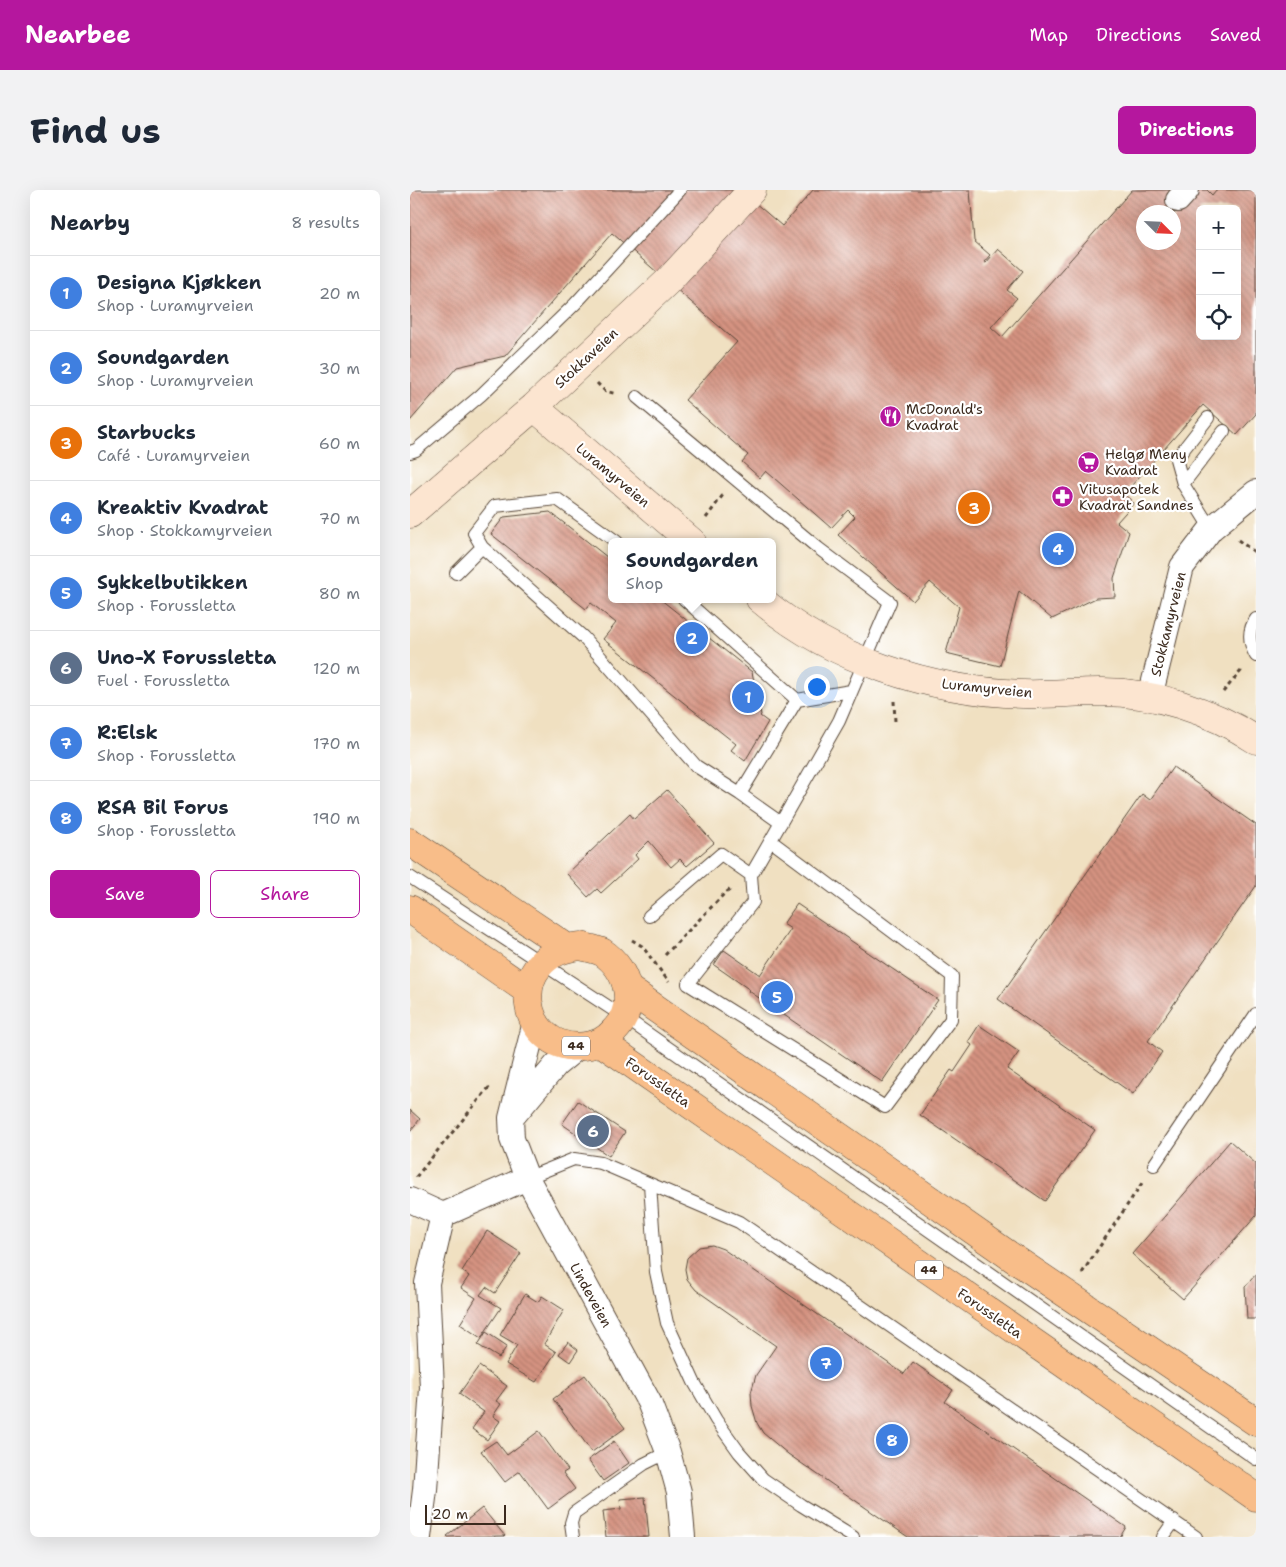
<!DOCTYPE html>
<html lang="en">
<head>
<meta charset="utf-8">
<style>
  body { margin:0; font-family:"Shantell Sans",sans-serif; background:#f2f2f3; color:#1f2937 }
  .controls { position:absolute; right:15px; top:15px; display:grid; overflow:hidden; border-radius:8px; box-shadow:0 5px 20px #0002 }
  .controls button { width:45px; height:45px; display:grid; place-items:center; padding:0; border:0; border-bottom:1px solid #e0e1e3; background:#fff; color:#1f2937; font:25px sans-serif }
  .compass { position:absolute; left:726px; top:15px; width:45px; height:45px; border-radius:50%; background:#fff; box-shadow:0 5px 20px #0002; rotate:114deg }
  .scale { position:absolute; left:15px; bottom:12px; width:81px; box-sizing:border-box; padding-left:5px; border:2px solid #3b2a1e; border-top:0; font-size:14px; line-height:18px; white-space:nowrap; color:#3b2a1e; -webkit-text-stroke:4px #fff; paint-order:stroke }
  .you { position:absolute; left:406px; top:496px; width:18px; height:18px; margin:-12px; border:4px solid #fff; border-radius:50%; background:#1a73e8; box-shadow:0 0 0 8px #1a73e833 }
  .badge { display:grid; place-items:center; width:32px; height:32px; border-radius:50%; background:#b5179e; color:#fff; font-size:16px; font-weight:700 }
  .pin { position:absolute; translate:-50% -50%; border:2px solid #fff; box-shadow:0 1px 5px #0006 }
  .popup { position:absolute; left:198px; top:348px; width:168px; height:65px; box-sizing:border-box; display:grid; place-content:center; border-radius:8px; background:#fff; filter:drop-shadow(0 1px 4px #0005); font-size:16px; white-space:nowrap; color:#747a83 }
  .popup b { font-size:19px; color:#1f2937 }
  .popup::after { content:''; position:absolute; left:50%; top:100%; margin-left:-10px; border:10px solid transparent; border-top-color:#fff }
  .list { margin:0; padding:0; list-style:none }
  h2 { display:flex; justify-content:space-between; align-items:center; height:65px; margin:0; padding:0 20px; font-size:21px }
  h2 small { font-size:16px; font-weight:400; color:#747a83 }
  .list li { display:grid; grid-template-columns:32px 1fr auto; gap:15px; align-items:center; box-sizing:border-box; height:75px; padding:0 20px; border-top:1px solid #e0e1e3 }
  .list b { display:block; font-size:19px; white-space:nowrap }
  .list p { margin:0; font-size:16px; white-space:nowrap; color:#747a83 }
  .list em { font-size:16px; font-style:normal; color:#747a83 }
  .actions { display:flex; gap:10px; padding:15px 20px }
  .actions a { flex:1; padding:11px 0; border:1px solid #b5179e; border-radius:8px; text-align:center; font-size:18px; color:#b5179e }
  .actions .main { background:#b5179e; color:#fff }
  .icon { flex:none; width:28px; height:28px; fill:none; stroke:currentColor; stroke-width:2; stroke-linecap:round; stroke-linejoin:round }
  .map { position:relative; flex:none; width:846px; height:1347px; overflow:hidden; border-radius:8px }
  header { display:flex; align-items:center; gap:30px; box-sizing:border-box; height:70px; padding:0 25px; background:#b5179e; color:#fff }
  header strong { font-size:24px }
  nav { display:flex; gap:28px; margin-inline-start:auto; font-size:18px }
  .intro { display:flex; align-items:center; justify-content:space-between; box-sizing:border-box; height:120px; padding:0 30px }
  h1 { margin:0; font-size:35px }
  .button { padding:12px 22px; border-radius:8px; background:#b5179e; color:#fff; font-size:18px; font-weight:700 }
  main { display:flex; gap:30px; padding:0 30px }
  aside { flex:1; background:#fff; border-radius:8px; box-shadow:0 5px 20px #0002 }
  .map>svg:first-child { display:block }
</style>
</head>
<body>
<header>
<strong>Nearbee</strong>
<nav><a>Map</a><a>Directions</a><a>Saved</a></nav>
</header>
<div class="intro"><h1>Find us</h1><a class="button">Directions</a></div>
<main>
<aside>
<h2>Nearby<small>8 results</small></h2>
<ul class="list">
<li><span class="badge" style="background:#3f7fe0">1</span><div><b>Designa Kjøkken</b><p>Shop · Luramyrveien</p></div><em>20 m</em></li>
<li><span class="badge" style="background:#3f7fe0">2</span><div><b>Soundgarden</b><p>Shop · Luramyrveien</p></div><em>30 m</em></li>
<li><span class="badge" style="background:#e8710a">3</span><div><b>Starbucks</b><p>Café · Luramyrveien</p></div><em>60 m</em></li>
<li><span class="badge" style="background:#3f7fe0">4</span><div><b>Kreaktiv Kvadrat</b><p>Shop · Stokkamyrveien</p></div><em>70 m</em></li>
<li><span class="badge" style="background:#3f7fe0">5</span><div><b>Sykkelbutikken</b><p>Shop · Forussletta</p></div><em>80 m</em></li>
<li><span class="badge" style="background:#5c6f8a">6</span><div><b>Uno-X Forussletta</b><p>Fuel · Forussletta</p></div><em>120 m</em></li>
<li><span class="badge" style="background:#3f7fe0">7</span><div><b>R:Elsk</b><p>Shop · Forussletta</p></div><em>170 m</em></li>
<li><span class="badge" style="background:#3f7fe0">8</span><div><b>RSA Bil Forus</b><p>Shop · Forussletta</p></div><em>190 m</em></li>
</ul>
<div class="actions"><a class="main">Save</a><a>Share</a></div>
</aside>
<div class="map">
<svg width="846" height="1347" viewBox="0 0 846 1347">
  <defs>
    <pattern id="building-back-hatch" width="6" height="6" patternUnits="userSpaceOnUse" patternTransform="scale(1.25)"><rect width="6" height="6" fill="#d59381"/><path d="M-1 5l2 2M0 0l6 6M5-1l2 2" fill="none" stroke="#ae7869"/></pattern>
  </defs>
  <rect width="100%" height="100%" fill="#fff"/>
  <filter id="ink" filterUnits="userSpaceOnUse"><feTurbulence type="fractalNoise" baseFrequency=".02" numOctaves="2"/><feDisplacementMap in="SourceGraphic" scale="10" xChannelSelector="R" yChannelSelector="G"/><feConvolveMatrix kernelMatrix="1 2 1 2 8 2 1 2 1" color-interpolation-filters="sRGB"/></filter>
  <filter id="wash" filterUnits="userSpaceOnUse"><feTurbulence type="fractalNoise" baseFrequency=".0096" numOctaves="4" result="noise"/><feDisplacementMap in="SourceGraphic" scale="20" xChannelSelector="R" yChannelSelector="G"/><feGaussianBlur stdDeviation="1.12" result="paint"/><feColorMatrix in="noise" values="0 0 0 0 0 0 0 0 0 0 0 0 0 0 0 0 0 1.4 0 .05"/><feComposite in="paint" operator="in"/></filter>
  <g filter="url(#wash)">
    <rect width="100%" height="100%" fill="#f0e0c1"/>
    <g id="blocks">
      <path fill="url(#building-back-hatch)" fill-rule="evenodd" d="M0,0H330L372,36L403,0H560L564,51L580,65L574,72L576,73L588,59L613,81L597,100L607,108L581,137L592,147L722,0H797L802,5L806,0H846V224L827,245L793,215L714,304L724,313L707,332L719,342L704,388L705,407L686,408L642,429L609,401L590,476L536,463L549,417L520,392L503,411L428,345L445,327L438,320L421,338L356,281L350,288L332,272L338,265L275,210L327,152L202,43L95,166L47,177L0,231ZM790,19H827V146H790ZM734,22H764V52H734Z
        M140,322L202,371V409H250L342,482L351,525L350,526L358,532L335,571L321,560L326,554L193,449L206,433L181,413L176,419L81,344L94,327Z
        M763,577L846,635V696L738,851L752,862L723,904L588,809L732,604L740,610Z
        M257,600L304,653L277,676L270,669L261,677L239,651L225,665L228,669L191,703L187,699L178,707L157,684L220,624L224,629Z
        M387,714L528,810L472,892L339,801L340,800L304,775L314,760L350,785L381,739L373,734Z
        M569,835L609,862L597,879L685,940L635,1011L510,925L541,880L544,882L562,855L558,852Z
        M168,911L215,942L199,966L152,934Z
        M0,920L10,929L0,941Z
        M820,951L846,974V1026L773,1109L722,1064Z
        M77,1041L111,1063L85,1103L76,1097L70,1105L91,1118L71,1148L50,1134L66,1108L51,1098L59,1086L52,1081Z
        M302,1055L313,1059L494,1184L503,1172L543,1200L535,1212L716,1337L710,1347H498L378,1264L353,1243L347,1233L342,1216L341,1203L346,1185L366,1156L286,1100L277,1089L275,1079L277,1068L289,1057Z
        M846,1084V1129H837L835,1097Z
        M115,1104L128,1112L132,1106L154,1120L134,1154L146,1162L126,1192L96,1174L107,1155L90,1145Z
        M76,1142L97,1156L89,1168L68,1155Z
        M158,1152L168,1160L160,1172L149,1164Z
        M69,1176L97,1196L86,1211L91,1214L83,1226L90,1231L77,1250L62,1239L74,1222L49,1204Z
        M175,1185L215,1238L182,1262L143,1209Z
        M129,1241L158,1280L153,1283L165,1299L138,1319L110,1281L95,1292L71,1261L86,1251L97,1265Z
        M204,1251L219,1273L193,1291L178,1270Z
        M235,1307L239,1347H196L193,1321L211,1319L210,1309Z
        M72,1318L95,1346L38,1347L37,1346Z"/>
    </g>
  </g>
  <g filter="url(#ink)">
    <use href="#blocks" fill-opacity="0" stroke="#564536" stroke-width="1"/>
    <g fill="none" stroke-linecap="round" stroke-linejoin="round">
      <defs>
        <path id="lane" d="M227,207L408,358L480,412L429,531L341,685L343,712L278,794L475,917L541,829L542,786L361,651
          M798,228L766,269L773,294L801,339
          M0,262L6,260L71,205L165,114L270,0
          M773,294L814,241
          M207,352L147,309L85,316L64,343L72,357L173,447L286,576L330,604
          M46,383L72,357
          M274,409L387,510
          M846,429C837,441 839,453 846,466
          M371,633L330,604L387,510L441,501
          M0,687L214,827L846,1269
          M239,726L311,664L341,685
          M744,975L846,824
          M117,988L164,969L191,973L329,1032L786,1347
          M240,994L246,1082L257,1133L284,1192L306,1230L329,1262L353,1289L391,1315L443,1347
          M163,1347L161,1333L164,1323L234,1274L258,1262
          M753,1347L764,1331"/>
        <path id="street" d="M768,10L777,0
          M740,507L772,377L801,339L846,302
          M104,925L146,875L168,857
          M117,988L102,949L101,928L125,832
          M0,1010L33,1025L117,988L239,1212L258,1262L269,1302L273,1347
          M9,1347L15,1300L22,1198L17,1093L33,1025"/>
        <path id="secondary" d="M124,217L282,352
          M0,324L124,217L257,92L342,0
          M350,409C422,470 520,501 613,504C638,505 664,502 689,502C742,501 802,521 846,550"/>
        <path id="primary" d="M0,652L156,757
          M0,719L118,801
          M171,756C178,758 186,759 192,762C219,780 228,817 204,841C195,851 188,854 175,856C109,865 92,763 171,756Z
          M218,799L603,1068L846,1232
          M192,853L846,1307"/>
      </defs>
      <use href="#lane" stroke="#564536" stroke-width="14"/>
      <use href="#street" stroke="#564536" stroke-width="26"/>
      <use href="#secondary" stroke="#564536" stroke-width="29"/>
      <use href="#primary" stroke="#564536" stroke-width="29"/>
      <path stroke="#564536" stroke-width="3" stroke-dasharray="4 4" stroke-linecap="butt" d="M187,193L195,201L207,204
        M296,328L313,305
        M828,350L846,363
        M813,502L831,481V480
        M484,511L485,532
        M222,750L232,756L259,792
        M255,765L313,705L322,698
        M6,987L81,895
        M672,1083L734,990"/>
      <use href="#lane" stroke="#fff" stroke-width="12"/>
      <use href="#street" stroke="#fff" stroke-width="24"/>
      <use href="#secondary" stroke="#fce5d0" stroke-width="28"/>
      <use href="#primary" stroke="#f8bd89" stroke-width="28"/>
    </g>
  </g>
  <defs>
    <symbol id="restaurant-disc" viewBox="-11 -11 22 22"><circle r="9.5" fill="#b5179e" stroke="#fff"/><path d="M-5-6h1v4h1v-4h1v4h1v-4h1v5L-1.5 .5V6h-2V.5L-5-1ZM5-6V6H3V1.5H1.5Q1.5-4 5-6Z" fill="#fff"/></symbol>
    <symbol id="supermarket-disc" viewBox="-11 -11 22 22"><circle r="9.5" fill="#b5179e" stroke="#fff"/><path d="M-6-5.5h2.5l.6 2H6L4.5 2H-2.5L-4.4-4H-6ZM-1.5 3.2a1.3 1.3 0 1 0 .1 0ZM3 3.2a1.3 1.3 0 1 0 .1 0Z" fill="#fff"/></symbol>
    <symbol id="pharmacy-disc" viewBox="-11 -11 22 22"><circle r="9.5" fill="#b5179e" stroke="#fff"/><path d="M-2-6h4v4h4v4h-4v4h-4v-4h-4v-4h4Z" fill="#fff"/></symbol>
  </defs>
  <g fill-rule="evenodd">
    <use href="#restaurant-disc" x="468" y="214" width="25" height="25"/>
    <use href="#supermarket-disc" x="666" y="260" width="25" height="25"/>
    <use href="#pharmacy-disc" x="640" y="294" width="25" height="25"/>
  </g>
  <g text-anchor="middle" stroke-width="4.5" stroke-linejoin="round" paint-order="stroke">
    <g fill="#fff" stroke="#766a62" stroke-width="1">
      <rect x="152" y="846.5" width="28" height="19" rx="4"/>
      <rect x="505" y="1070.5" width="28" height="19" rx="4"/>
    </g>
    <g font-size="12" font-weight="bold" fill="#3b2a1e">
      <text x="166" y="860">44</text>
      <text x="519" y="1084">44</text>
    </g>
    <g font-size="14" fill="#3b2a1e" stroke="#fff">
      <text transform="translate(176 168) rotate(-43)" y="5">Stokkaveien</text>
      <text transform="translate(203 285) rotate(40)" y="5">Luramyrveien</text>
      <text transform="translate(758 434) rotate(-76)" y="5">Stokkamyrveien</text>
      <text transform="translate(577 498) rotate(6)" y="5">Luramyrveien</text>
      <text transform="translate(248 892) rotate(35)" y="5">Forussletta</text>
      <text transform="translate(181 1105) rotate(61)" y="5">Lindeveien</text>
      <text transform="translate(580 1123) rotate(35)" y="5">Forussletta</text>
    </g>
    <g font-size="14" fill="#3b2a1e" stroke="#fff" text-anchor="start">
      <text x="496" y="224">McDonald's<tspan x="496" dy="16">Kvadrat</tspan></text>
      <text x="695" y="269">Helgø Meny<tspan x="695" dy="16">Kvadrat</tspan></text>
      <text x="669" y="304">Vitusapotek<tspan x="669" dy="16">Kvadrat Sandnes</tspan></text>
    </g>
  </g>
</svg>
<div class="controls">
<button>+</button>
<button>−</button>
<button><svg class="icon" aria-label="locate" viewBox="0 0 24 24"><circle cx="12" cy="12" r="6"/><path d="M12 2v4M12 18v4M2 12h4M18 12h4"/></svg></button>
</div>
<svg class="compass" viewBox="-18 -18 36 36"><path d="M0-13l5 13h-10z" fill="#e53935"/><path d="M0 13l5-13h-10z" fill="#747a83"/></svg>
<div class="scale">20 m</div>
<div class="you"></div>
<div class="pin badge" style="left:338px;top:507px;background:#3f7fe0">1</div>
<div class="pin badge" style="left:282px;top:448px;background:#3f7fe0">2</div>
<div class="popup"><b>Soundgarden</b>Shop</div>
<div class="pin badge" style="left:564px;top:318px;background:#e8710a">3</div>
<div class="pin badge" style="left:648px;top:359px;background:#3f7fe0">4</div>
<div class="pin badge" style="left:367px;top:807px;background:#3f7fe0">5</div>
<div class="pin badge" style="left:183px;top:941px;background:#5c6f8a">6</div>
<div class="pin badge" style="left:416px;top:1173px;background:#3f7fe0">7</div>
<div class="pin badge" style="left:482px;top:1250px;background:#3f7fe0">8</div>
</div>
</main>
</body>
</html>
